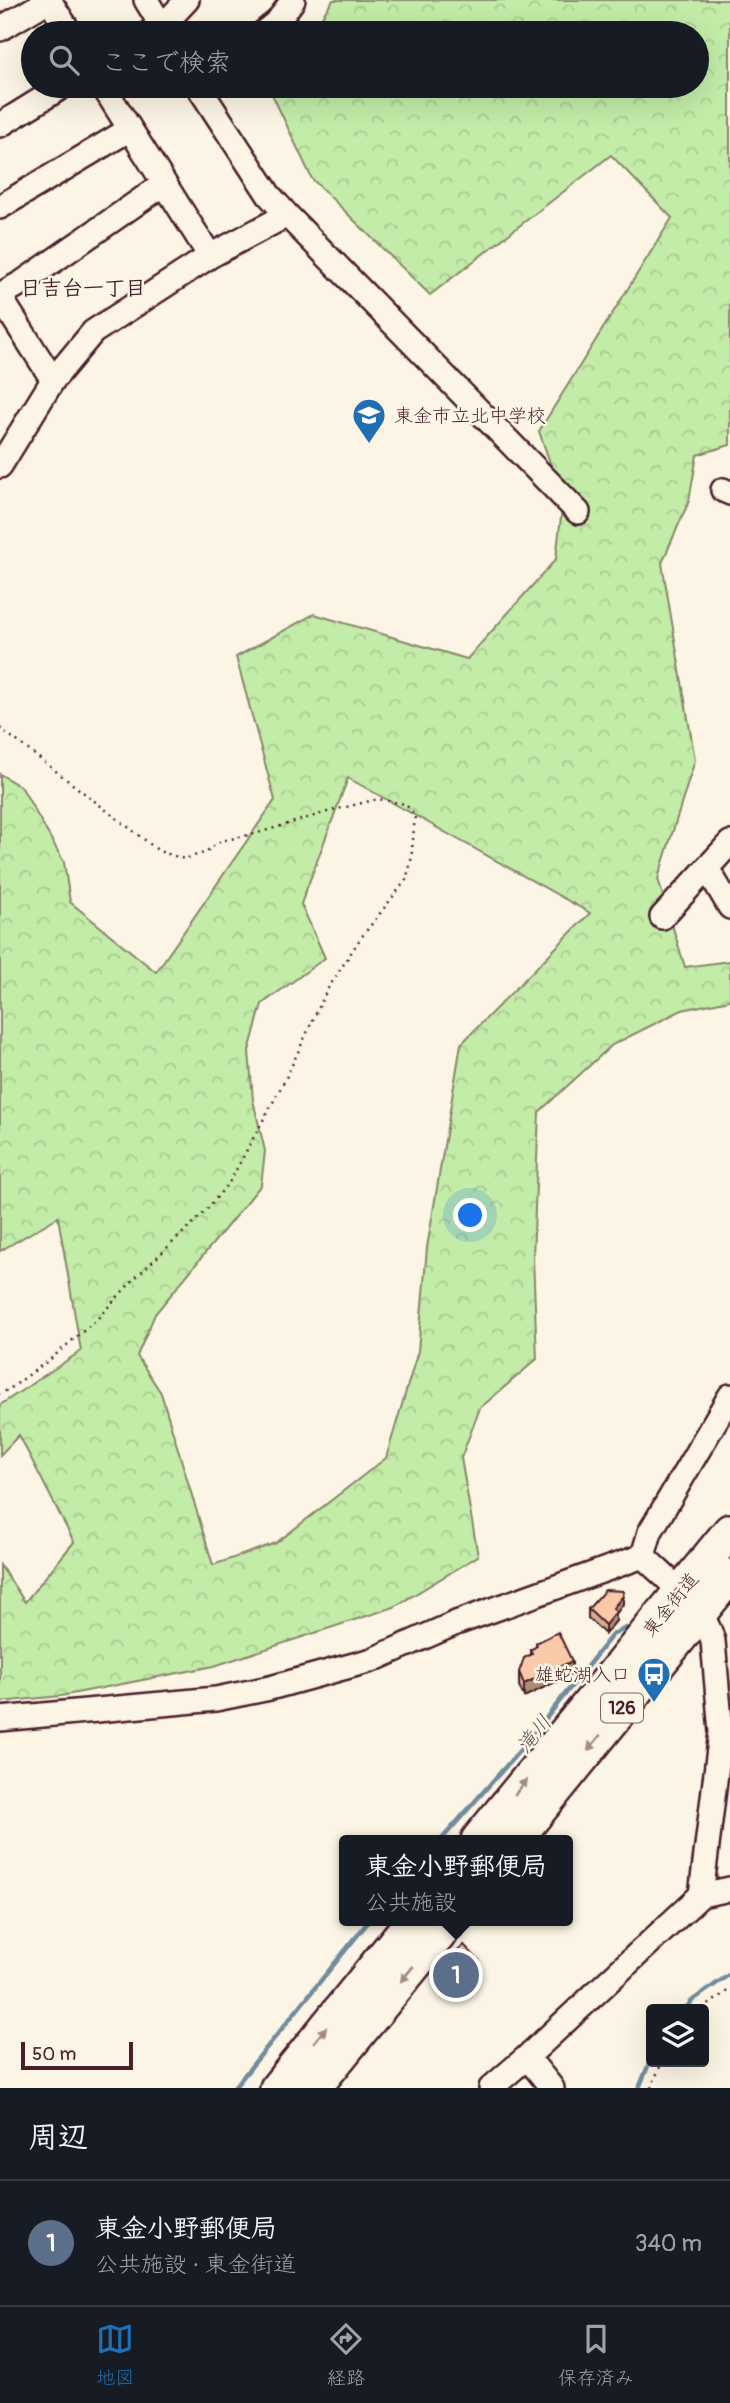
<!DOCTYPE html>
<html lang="ja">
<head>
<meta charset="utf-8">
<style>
  body { margin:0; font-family:Pangolin,"Klee One",sans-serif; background:#20242c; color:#f1f3f6 }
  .controls { position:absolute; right:21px; bottom:21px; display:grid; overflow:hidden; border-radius:7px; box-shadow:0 7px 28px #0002 }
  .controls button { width:63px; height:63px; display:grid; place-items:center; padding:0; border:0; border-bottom:2px solid #363941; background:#171b24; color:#f1f3f6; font:35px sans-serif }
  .scale { position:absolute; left:21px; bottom:18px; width:112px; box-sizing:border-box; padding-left:7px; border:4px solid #4a1f2b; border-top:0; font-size:19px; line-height:24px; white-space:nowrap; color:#4a1f2b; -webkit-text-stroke:5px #fcf5e5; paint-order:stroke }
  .you { position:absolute; left:471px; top:1216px; width:24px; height:24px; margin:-18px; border:5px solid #fff; border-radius:50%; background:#1a73e8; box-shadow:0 0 0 10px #1a73e833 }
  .badge { display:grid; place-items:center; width:46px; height:46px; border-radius:50%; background:#1f6fb2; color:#fff; font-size:23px; font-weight:700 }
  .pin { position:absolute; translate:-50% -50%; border:4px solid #fff; box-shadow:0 2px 7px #0006 }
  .popup { position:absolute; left:339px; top:1835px; width:234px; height:91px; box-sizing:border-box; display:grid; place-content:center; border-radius:7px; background:#171b24; filter:drop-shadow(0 2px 5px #0005); font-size:23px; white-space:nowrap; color:#9ea1a6 }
  .popup b { font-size:26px; color:#f1f3f6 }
  .popup::after { content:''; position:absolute; left:50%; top:100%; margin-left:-14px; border:14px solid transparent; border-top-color:#171b24 }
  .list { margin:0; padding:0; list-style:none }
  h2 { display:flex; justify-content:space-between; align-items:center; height:91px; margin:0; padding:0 28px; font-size:30px }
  h2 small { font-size:23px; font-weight:400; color:#9ea1a6 }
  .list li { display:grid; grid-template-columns:46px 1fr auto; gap:21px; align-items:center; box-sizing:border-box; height:126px; padding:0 28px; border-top:2px solid #363941 }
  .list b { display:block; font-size:26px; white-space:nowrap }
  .list p { margin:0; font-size:23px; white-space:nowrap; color:#9ea1a6 }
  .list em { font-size:23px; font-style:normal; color:#9ea1a6 }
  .icon { flex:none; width:38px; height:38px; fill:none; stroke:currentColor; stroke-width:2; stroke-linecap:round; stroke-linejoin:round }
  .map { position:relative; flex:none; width:730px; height:2088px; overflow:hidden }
  .search { position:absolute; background:#171b24; box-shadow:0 7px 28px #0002; left:21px; right:21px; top:21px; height:77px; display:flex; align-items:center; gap:18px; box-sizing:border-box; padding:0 24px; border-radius:38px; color:#9ea1a6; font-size:26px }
  .sheet { height:217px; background:#171b24 }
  nav { display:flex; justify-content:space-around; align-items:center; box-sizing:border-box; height:98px; border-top:2px solid #363941; background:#171b24; font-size:19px; color:#9ea1a6 }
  nav a { display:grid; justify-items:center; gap:4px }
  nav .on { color:#1f6fb2 }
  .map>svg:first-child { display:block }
</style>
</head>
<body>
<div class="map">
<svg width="730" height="2088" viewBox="0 0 730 2088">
  <defs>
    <pattern id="forest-crowns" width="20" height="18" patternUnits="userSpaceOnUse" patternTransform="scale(1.75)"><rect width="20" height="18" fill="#c3eca8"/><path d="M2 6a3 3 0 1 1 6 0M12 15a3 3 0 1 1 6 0" fill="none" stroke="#a9ca91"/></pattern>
  </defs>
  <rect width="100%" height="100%" fill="#fcf5e5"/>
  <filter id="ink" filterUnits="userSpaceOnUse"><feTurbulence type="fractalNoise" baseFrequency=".0143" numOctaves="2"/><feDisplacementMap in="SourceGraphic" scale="14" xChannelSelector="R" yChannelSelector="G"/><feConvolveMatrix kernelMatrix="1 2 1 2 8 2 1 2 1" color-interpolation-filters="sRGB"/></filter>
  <g filter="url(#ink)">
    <path fill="url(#forest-crowns)" stroke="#86866a" stroke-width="2" fill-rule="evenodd" d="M333,0H730V445L697,455L689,501L662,563L695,760L658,879L685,967L730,961V1000L682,1010L612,1045L539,1112L533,1257L537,1359L480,1408L461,1458L478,1556L394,1607L214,1666L61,1696L0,1702V1565L25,1602L74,1542L19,1435L0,1455V1405L81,1351L58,1217L0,1251V774L22,788L64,862L70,902L156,972L275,800L236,657L314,614L467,659L556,559L563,500L539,431L672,218L611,155L430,295L312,179L271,92L276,86H697V33H311ZM348,778L590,913L461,1044L427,1248L418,1351L386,1458L276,1543L213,1565L161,1393L137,1356L155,1314L261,1185L265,1151L253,1100L249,1051L262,1004L325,958L301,904Z"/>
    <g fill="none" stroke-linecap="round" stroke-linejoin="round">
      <path stroke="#708c9e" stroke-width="4.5" d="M441,1840L528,1741L612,1635L626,1628
        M685,2009L693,2000L730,1974
        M234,2088L369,1921
        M639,2088L651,2059"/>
      <defs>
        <path id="minor" d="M49,0L70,33
          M146,0L166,33
          M0,29L49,0
          M149,33L172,16L187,0
          M263,33L278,21L293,0
          M103,86L210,256
          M198,86L269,195L287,215L578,512
          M0,125L63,86
          M0,207L130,129
          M0,295L23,282L164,184
          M0,297L53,380
          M0,466L53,380L93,332L210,256L287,215
          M723,490L730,493
          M707,868L730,907
          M662,917L730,843
          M643,1556C667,1580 705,1607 713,1641L721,1732L701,1895
          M643,1556L650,1532L730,1396
          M0,1719L216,1699L270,1688L372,1660L456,1623L643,1556
          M527,2057L552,2088
          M491,2088L527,2057L701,1895L730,1889"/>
        <path id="highway" d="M478,1840L730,1531
          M515,1840L730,1576
          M277,2088L412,1921
          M314,2088L450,1921"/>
      </defs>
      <use href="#minor" stroke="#4a1f2b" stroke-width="28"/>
      <use href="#highway" stroke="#4a1f2b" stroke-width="38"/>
      <path stroke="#4a1f2b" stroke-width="2.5" stroke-dasharray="2 5" stroke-linecap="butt" d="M0,728L159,851L184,859L204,853L221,841L258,833L334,810L378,799L405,804L415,815L411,862L406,880L360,939L327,990L285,1080L230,1181L204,1213L137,1276L97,1319L53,1357L11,1388L0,1394
        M703,2009L730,1989
        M651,2088L662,2062"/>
      <use href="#minor" stroke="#fcf5e5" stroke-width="23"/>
      <use href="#highway" stroke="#fcf5e5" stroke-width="33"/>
    </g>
    <path fill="#d6ae90" stroke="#4a1f2b" stroke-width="2" d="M623,1604L616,1614V1621L605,1634L588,1618V1609Z
      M536,1643L572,1674L524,1697L519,1686V1672L530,1655V1650L536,1647Z
      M453,1956L479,1970L460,1987L449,1976V1967L453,1963Z"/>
    <path fill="#ae8d76" stroke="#4a1f2b" stroke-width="2" d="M623,1596V1604L616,1614V1621L605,1634V1625L613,1608Z
      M572,1661V1674L524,1697V1684Z
      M479,1961V1970L460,1987V1978Z"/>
    <path fill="#f9caa8" stroke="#4a1f2b" stroke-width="2" d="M605,1590L623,1591V1596L613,1608L616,1612L605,1625L588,1609Z
      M558,1632L572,1661L524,1684L519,1672L524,1658L532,1654L530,1650L537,1646L536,1643Z
      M464,1945L479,1961L460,1978L449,1967L457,1960L453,1956Z"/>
    <defs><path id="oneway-solid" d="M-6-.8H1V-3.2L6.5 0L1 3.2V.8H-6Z" transform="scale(1.75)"/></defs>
    <g fill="#a38a88">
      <use href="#oneway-solid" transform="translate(594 1743) rotate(129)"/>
      <use href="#oneway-solid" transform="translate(521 1787) rotate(-51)"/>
      <use href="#oneway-solid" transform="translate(407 1974) rotate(129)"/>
      <use href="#oneway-solid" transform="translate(320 2035) rotate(-51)"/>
    </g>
  </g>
  <defs>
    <symbol id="school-pin" viewBox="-11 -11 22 30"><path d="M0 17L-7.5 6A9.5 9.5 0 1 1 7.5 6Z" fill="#1f6fb2" stroke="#fcf5e5"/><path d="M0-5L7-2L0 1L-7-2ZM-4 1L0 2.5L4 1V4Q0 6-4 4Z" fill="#fff"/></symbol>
    <symbol id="bus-pin" viewBox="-11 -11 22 30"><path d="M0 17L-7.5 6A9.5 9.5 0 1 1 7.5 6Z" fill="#1f6fb2" stroke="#fcf5e5"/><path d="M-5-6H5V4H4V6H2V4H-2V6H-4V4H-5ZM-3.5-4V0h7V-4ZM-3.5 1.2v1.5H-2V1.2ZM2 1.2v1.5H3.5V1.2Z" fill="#fff"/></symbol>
  </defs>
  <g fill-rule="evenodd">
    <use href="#school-pin" x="350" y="396" width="38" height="52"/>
    <use href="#bus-pin" x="635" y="1655" width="38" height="52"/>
  </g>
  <g text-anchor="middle" stroke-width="5" stroke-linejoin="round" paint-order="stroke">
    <rect fill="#fcf5e5" stroke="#7f5f63" stroke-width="2" x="601" y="1693.5" width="42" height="29" rx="5"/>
    <g font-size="18" font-weight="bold" fill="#4a1f2b">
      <text x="622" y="1714">126</text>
    </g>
    <g font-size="19" fill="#4a1f2b" stroke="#fcf5e5" text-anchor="start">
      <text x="394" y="422">東金市立北中学校</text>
      <text x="630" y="1681" text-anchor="end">雄蛇湖入口</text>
    </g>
    <g font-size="19" fill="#4a1f2b" stroke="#fcf5e5">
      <text transform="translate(670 1604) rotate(-51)" y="7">東金街道</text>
    </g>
    <g font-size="21" font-weight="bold" fill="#4a1f2b" stroke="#fcf5e5">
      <text x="83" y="295">日吉台一丁目</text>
    </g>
    <g font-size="21" font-style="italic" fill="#5d5564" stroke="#fcf5e5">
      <text transform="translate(534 1734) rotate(-51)" y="7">滝川</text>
    </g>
  </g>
</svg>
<div class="controls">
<button><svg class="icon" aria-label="layers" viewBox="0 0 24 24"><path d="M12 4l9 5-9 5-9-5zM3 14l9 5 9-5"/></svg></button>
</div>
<div class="scale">50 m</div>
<div class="you"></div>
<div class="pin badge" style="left:456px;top:1975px;background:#5c6f8a">1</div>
<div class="popup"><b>東金小野郵便局</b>公共施設</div>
<div class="search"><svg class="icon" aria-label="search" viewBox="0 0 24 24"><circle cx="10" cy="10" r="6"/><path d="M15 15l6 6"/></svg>ここで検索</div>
</div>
<section class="sheet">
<h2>周辺<small></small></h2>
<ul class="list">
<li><span class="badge" style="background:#5c6f8a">1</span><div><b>東金小野郵便局</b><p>公共施設 · 東金街道</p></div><em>340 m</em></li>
</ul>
</section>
<nav>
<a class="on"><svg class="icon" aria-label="map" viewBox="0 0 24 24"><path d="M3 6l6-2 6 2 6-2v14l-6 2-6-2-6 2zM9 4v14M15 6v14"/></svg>地図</a>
<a><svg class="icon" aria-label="directions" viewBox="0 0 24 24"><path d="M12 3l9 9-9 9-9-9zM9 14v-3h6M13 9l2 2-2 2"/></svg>経路</a>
<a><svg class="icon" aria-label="saved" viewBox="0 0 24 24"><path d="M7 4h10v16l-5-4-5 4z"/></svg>保存済み</a>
</nav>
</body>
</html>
